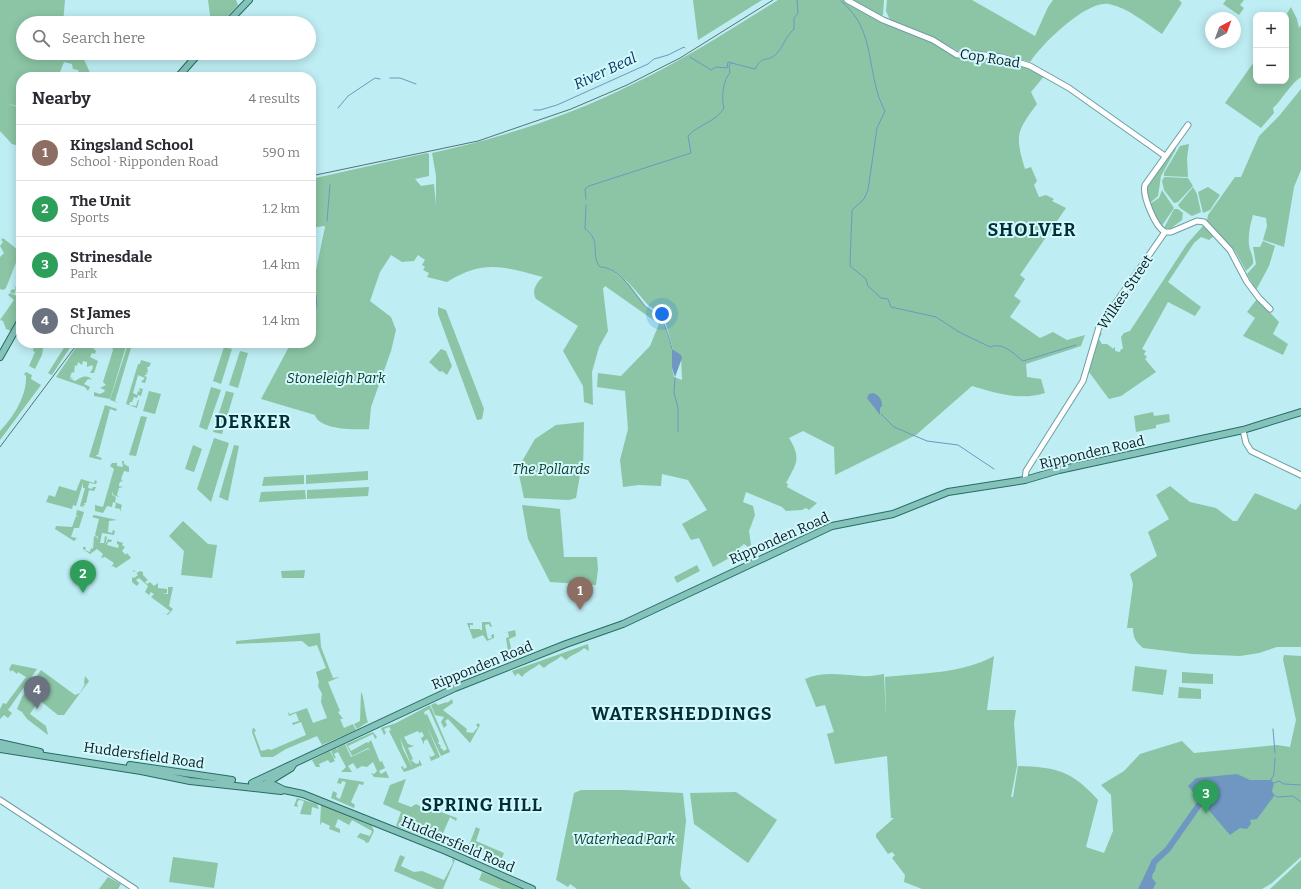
<!DOCTYPE html>
<html lang="en">
<head>
<meta charset="utf-8">
<style>
  body { margin:0; font-family:Bitter,serif; background:#f7f7f7; color:#2b2b33 }
  .controls { position:absolute; right:12px; top:12px; display:grid; overflow:hidden; border-radius:8px; box-shadow:0 2px 10px #0003 }
  .controls button { width:36px; height:36px; display:grid; place-items:center; padding:0; border:0; border-bottom:1px solid #e1e1e2; background:#fff; color:#2b2b33; font:20px sans-serif }
  .compass { position:absolute; left:1205px; top:12px; width:36px; height:36px; border-radius:50%; background:#fff; box-shadow:0 2px 10px #0003; rotate:41deg }
  .you { position:absolute; left:662px; top:314px; width:14px; height:14px; margin:-10px; border:3px solid #fff; border-radius:50%; background:#1a73e8; box-shadow:0 0 0 6px #1a73e833 }
  .badge { display:grid; place-items:center; width:26px; height:26px; border-radius:50%; background:#9844b2; color:#fff; font-size:13px; font-weight:700 }
  .pin { position:absolute; translate:-50% -33px; filter:drop-shadow(0 1px 2px #0008) }
  .pin::after { content:''; position:absolute; top:21px; width:14px; height:12px; background:inherit; clip-path:polygon(0 0,100% 0,50% 100%) }
  .list { margin:0; padding:0; list-style:none }
  h2 { display:flex; justify-content:space-between; align-items:center; height:52px; margin:0; padding:0 16px; font-size:17px }
  h2 small { font-size:13px; font-weight:400; color:#7c7c81 }
  .list li { display:grid; grid-template-columns:26px 1fr auto; gap:12px; align-items:center; box-sizing:border-box; height:56px; padding:0 16px; border-top:1px solid #e1e1e2 }
  .list b { display:block; font-size:15px; white-space:nowrap }
  .list p { margin:0; font-size:13px; white-space:nowrap; color:#7c7c81 }
  .list em { font-size:13px; font-style:normal; color:#7c7c81 }
  .icon { flex:none; width:22px; height:22px; fill:none; stroke:currentColor; stroke-width:2; stroke-linecap:round; stroke-linejoin:round }
  .map { position:relative; flex:none; width:1301px; height:889px; overflow:hidden }
  .search { position:absolute; background:#fff; box-shadow:0 2px 10px #0003; left:16px; top:16px; width:300px; height:44px; display:flex; align-items:center; gap:10px; box-sizing:border-box; padding:0 14px; border-radius:22px; color:#7c7c81; font-size:15px }
  .panel { position:absolute; background:#fff; box-shadow:0 2px 10px #0003; left:16px; top:72px; width:300px; height:276px; border-radius:16px }
  .map>svg:first-child { display:block }
</style>
</head>
<body>
<div class="map">
<svg width="1301" height="889" viewBox="0 0 1301 889">
  <rect width="100%" height="100%" fill="#beedf3"/>
  <path fill="#8bc5a5" fill-rule="evenodd" d="M0,0H65L63,23H23V53H81L92,77H80L78,70L73,69L72,64L64,62L58,77H21V107L5,103L21,108L20,146L12,144L0,131Z
    M208,0H236L238,5L221,23H211Z
    M693,0H762L698,40Z
    M778,0H844L885,23L933,42L961,58L974,56L1004,59L1019,63L1045,75L1031,92L1037,104C1016,132 1015,135 1025,169L1031,167L1037,181L1034,185L1039,197L1046,195L1054,199L1052,201L1066,208L1020,275L1025,279L1014,296L1021,301L1010,317L1040,338L1053,332L1067,340L1085,335L1081,346L1026,364L1027,377L1041,379L1045,393C1020,401 996,393 972,386L916,435L835,475L834,447L803,431L789,438C802,459 796,464 786,483L788,484L787,487L817,503L809,510L806,508L802,510L786,511L782,507L746,492L743,502L753,506L755,515L749,531L751,545L748,547L744,544L738,549L740,552L713,567L699,538L691,540L682,524L707,510L688,480L662,474L661,486L639,485L623,487L620,460L628,429L625,391L597,387L598,373L621,376L650,346L659,324L605,286L603,289L608,331L599,347L592,372L593,405L584,402L583,386L563,351L578,326L536,299C531,290 537,282 543,277C503,267 485,259 447,282L427,277L429,273L423,270L425,267L422,265L425,260L418,255L414,261L402,262L391,255L380,272L370,301L391,317L396,330L391,351L371,407L369,429C356,430 319,430 315,415L261,399L291,343H311V308L315,302L311,299V294L325,227L324,226L311,228V179L427,153L429,154V176L415,179L421,186L434,184L436,205V176L432,153C500,138 570,116 633,84C683,60 730,30 778,0ZM606,266L629,283L648,305L664,316L673,350L681,356L682,380L674,377L672,368V349L666,329L658,316L646,307L629,284Z
    M852,0H884L883,15L881,16Z
    M887,0H972L1035,36L1048,7L1053,0H1179L1182,3L1162,34C1146,23 1128,8 1109,4C1086,0 1042,44 1030,62L1004,54L980,51H958L931,36L890,20L886,11Z
    M1226,0H1244L1240,5L1244,8L1239,15L1223,4Z
    M1291,7L1297,19L1299,28L1301,25V77C1289,85 1283,99 1273,108L1274,113L1261,128L1225,103L1256,59V81H1286V15Z
    M1301,89V170L1294,187L1284,247L1263,240L1267,226L1266,218L1253,215C1250,225 1248,235 1249,245C1250,252 1254,257 1253,264L1246,271L1235,251L1207,221L1208,215L1235,177H1241L1259,136L1279,116Z
    M1189,144L1187,158L1188,177L1164,176V173L1180,146Z
    M1175,146L1176,149L1161,176L1158,196L1150,203L1146,187Z
    M1164,177L1188,178L1193,186L1178,202L1174,203L1164,190L1162,181Z
    M1193,187L1197,194L1201,212L1192,216L1180,208L1178,205Z
    M1208,187L1220,195L1210,210L1203,213L1198,192Z
    M1162,190L1174,208L1161,227L1150,204L1159,198Z
    M1174,209H1178L1183,213L1182,220L1170,229L1164,228Z
    M1203,226L1214,236L1209,240L1201,237L1194,243L1168,282L1201,307L1195,316L1168,302L1142,349L1146,351L1144,354L1147,357L1145,359L1156,372L1121,396L1109,399L1089,372L1100,333H1102L1099,339L1102,344H1107L1111,347V346L1112,349L1115,347V351L1120,352L1121,349H1123L1121,337L1124,333L1130,331L1187,244Z
    M3,238L18,250L17,260L6,288L3,290L0,289V257L4,253L0,246L3,242L1,240Z
    M1263,241L1275,246L1269,266L1256,290L1247,274L1256,264L1253,247H1260Z
    M13,286L21,289V313L11,331L6,329L3,321L0,320L14,300L8,295L10,293L17,296L20,291L16,289L14,294L10,292L12,289L14,290L16,288Z
    M1257,299L1279,322L1273,334L1288,344L1283,355L1243,336L1255,318L1247,312Z
    M438,307L446,310L484,409L482,419L477,420L438,314Z
    M30,343H44L42,355L35,369L29,366L35,352L33,351L34,346Z
    M67,343H73L52,375L48,373Z
    M79,343H95L92,347L96,351L95,354L92,353L90,357L98,361L94,373H90L93,368L92,365L87,367V362L83,361L82,365L78,362L77,366L75,365L74,373L72,372L70,377L74,379L69,378L75,381C82,377 87,374 92,380L88,379L84,384L90,387L88,391L85,387L56,377Z
    M116,343H127L110,399L94,396V392L100,394L104,392L105,390L100,388L106,385L103,382L113,350L112,347L115,348Z
    M127,347L131,348L115,401L119,403L110,400Z
    M224,347L232,349L221,384L213,381Z
    M441,349L446,351L452,366L447,375L442,371L440,372L429,362Z
    M240,351L248,353L238,388L229,385Z
    M141,360L151,363L149,367H147L148,372H145L148,373L144,376L147,377L145,383L141,382L145,378L138,375L133,393L137,395L138,391L140,392L139,388L143,389L141,396L138,395L137,398L134,397L132,402H130L129,405L136,406L138,400H139L137,408L126,404L138,364H140Z
    M26,372L32,375L31,379L41,385L0,440V431C13,418 27,396 26,376L24,374Z
    M211,387L221,390L207,430L199,427Z
    M149,391L161,394L155,414L143,411Z
    M226,391L234,393L222,434L213,432Z
    M105,405L117,409L116,411L110,409L98,455H96V456L102,458L101,460L89,457Z
    M1153,412L1154,416L1169,414L1170,422L1156,425V428L1136,432L1134,416Z
    M141,416L147,417L136,456L129,455Z
    M584,422L583,473L580,475L576,498L569,500L524,498L519,475L521,463L535,439L556,425Z
    M214,438L229,443L211,502L197,489Z
    M193,445L202,449L194,472L185,469Z
    M234,445L239,446L228,501L219,497Z
    M122,461H124V464L129,467V472L124,471L121,479L123,482L121,481L119,484V486L123,487L119,488L117,495L119,497L113,495V491L112,495L116,497L115,502L122,505L120,512V509L115,508L116,503L113,502L112,507L107,506L103,513L95,511V505L103,507L114,469L110,466L112,463H117V466L123,467Z
    M368,471V480L306,484V475Z
    M304,475V484L262,486L264,477Z
    M81,479L94,483L95,480L97,481L96,484L89,483L88,488L92,489L93,487H96L94,491L89,490L86,503H84L85,505L82,506L85,508L80,506L85,488H83V483L76,506L73,505L72,509L46,502L49,495L55,497L59,486L76,491Z
    M1170,486L1190,502L1216,508L1233,521H1237L1255,493L1296,510L1301,503V647H1277L1259,653L1240,656L1192,654L1143,648C1136,642 1133,638 1133,628H1127L1133,584L1130,574L1157,556L1148,532L1169,519L1156,495Z
    M369,487L368,496L307,499V490Z
    M305,490L306,499L259,502L261,492Z
    M522,505L560,509L564,557H597L598,569L596,585L550,582L528,539Z
    M77,510L84,512L79,528H74L71,537L77,538L74,541L55,529L56,526L72,527L76,516L79,517L76,515Z
    M94,515L117,520L109,521L108,532L112,533L113,530L115,531L114,535L102,533L100,543H104L105,536L107,537L105,545L108,539L112,540L111,542H108L107,545L118,548L119,545L117,544V541L123,543L122,545L125,547L122,551L126,555L127,553L131,558L116,568L113,566L111,567L114,563L105,557L101,558L103,554L97,549L90,554L83,549V547H86L85,550L90,552L91,548L93,549L94,536L97,537L98,540V537L95,535L99,519L92,517Z
    M183,521L208,544L217,545L212,578L181,575L184,551L169,536Z
    M697,565L700,571L677,583L674,577Z
    M134,570L137,573L140,571L143,572V575L148,580L145,582L147,584L150,582L154,586L158,583V588L167,589V593L163,594H168V587H173L169,606L173,609L168,615L164,613L167,614L170,611L151,597L154,594L151,592L149,595L145,592L148,586L139,578L136,580L139,583L137,586L132,582V577L134,578L138,575L135,571L132,572Z
    M305,570L304,578H282L281,571Z
    M482,622H490L492,626L490,627L489,624L485,625L488,639L492,638L491,635L494,634V638L487,641L483,635L473,639L467,623H473V625H470V629H480V630H482Z
    M515,630L516,636L509,639L511,648L513,650L519,647V645L520,648L523,647L522,644H526L525,651H523L521,649L519,650V653L518,651L515,654L512,652V655V653L506,654L505,652L508,651L506,638L509,637L508,632L503,633Z
    M320,633L321,647L333,678L340,677L328,682L340,711L338,712L343,719H340L344,728L353,724L356,730L322,745L317,736L286,749L273,757H261L252,732L253,728H254L256,731L254,732L261,751L269,749L271,750L306,735L301,722L293,725L292,723L299,721L296,713L289,716L288,712L290,714L307,708L313,723L327,718L321,702L322,694L318,686L319,682L316,672L326,668L317,645L309,647L302,641L236,644V641Z
    M588,644L589,651L584,648C579,653 572,654 566,660L561,656C556,661 550,662 544,668L539,664C534,669 527,670 522,677L518,673L515,676L512,671Z
    M1284,655L1301,656V857L1272,883L1262,889H922L904,882L905,875L892,858L895,855L892,852L888,854L876,837V834L894,818H891L887,756L835,764L827,734L834,732L825,705L816,707L805,679C824,671 841,675 861,676C869,677 876,675 884,674L886,718L885,677C922,673 961,674 994,656L987,710H1016L1014,723L1017,766L1011,797H1013L1018,766C1057,767 1072,771 1098,800L1086,847L1104,853L1113,831L1111,795L1101,785L1124,771L1140,754L1182,741L1194,753L1277,745L1290,747L1296,720L1283,659Z
    M12,664L37,669L8,710L12,713L8,718L4,715L0,719V709L3,703L6,704L26,677L18,672L17,674L12,670L11,672L9,669Z
    M1135,666L1167,670L1163,695L1132,691Z
    M41,670L75,695L80,693L85,684L84,683L85,676L89,681L64,715H58L39,700L30,714L46,726L48,735L27,719L22,712L17,709L22,697Z
    M1182,672L1213,674V684L1182,683Z
    M1179,687L1201,689V699L1178,698Z
    M361,692C364,695 365,715 368,722L357,729L354,724L360,721Z
    M452,699L453,703L443,710L467,729L466,732L473,733L478,727L476,725L478,723L480,725L470,743L448,719L445,721L447,725L444,728L441,722L444,717L435,715L431,705L435,703L438,705L447,702V703Z
    M430,705L450,752L441,756L427,726L440,757L431,761L429,755L431,757L435,755L427,739L424,741V745L421,738L424,736L422,732L419,733L418,731L404,737L408,744L414,746L408,748L413,759L411,760L416,764L419,763V759L422,765L413,769L400,738L403,749L413,769L404,772L401,767L403,766L404,769L407,767L389,731L391,730L389,727L384,729L386,733L384,735L381,728L396,723ZM429,709L447,749L444,751L440,747L441,746L438,743L439,741L427,714L425,715L424,712Z
    M373,732L377,737L375,739L373,734L348,746L351,751L367,742L368,743L371,740L380,762L382,761L385,768L379,771L381,774L386,771L389,778L374,777L371,773L374,774L377,771L373,762L367,767L362,766L357,769L353,763L348,766L352,772H341L346,767L338,752L334,754L336,758H334L331,751L336,748L338,751L337,748L345,744L351,757L368,749L371,751L368,748L352,756L346,744Z
    M330,751L335,761L330,763L328,760L319,764L320,767H316L312,760Z
    M339,778L364,782L363,785L359,784L351,802L355,805L354,808L331,798L333,791L337,793L336,797L340,799L346,782L342,781L341,784L337,783Z
    M406,779L398,802L411,807L416,804L427,810L430,808L457,818L456,821L450,817L441,838L445,840L443,845L396,826L401,812L383,804L390,785Z
    M581,790H624L683,793L686,821L680,874L682,880L691,889H577L570,884L568,887L556,880L574,793Z
    M736,792L777,820L748,863L694,824L690,793Z
    M297,798L317,804L319,809L312,807L311,815L300,814L304,801L299,800L297,803L298,807L294,806Z
    M321,805L372,826L374,831L369,842L366,843L365,841L357,837L360,833L370,836L372,831L352,820L349,825L338,819L335,827L340,829V833L329,829L330,826L322,822L320,825Z
    M476,827L480,829L476,841L504,853L502,858L469,845Z
    M400,855L405,857L401,866L414,872L422,871L444,880L453,863L452,859L455,860L443,889H436L394,871Z
    M173,857L218,863L214,888L169,882Z
    M1301,859V889H1270L1300,861Z
    M482,872L523,889H501L479,880Z
    M108,877L121,884L118,889H99Z"/>
  <path fill="#6f97c1" d="M672,349L681,355L682,358L675,377L672,368Z
    M873,393C879,395 882,399 882,406L880,408V415L867,398L869,394Z
    M1237,774L1250,780H1271L1274,783L1272,791L1274,796L1257,819L1250,820L1251,824L1247,829L1240,828L1230,835L1188,786L1196,778Z
    M1152,860L1155,863L1152,878L1156,883L1153,889H1138Z"/>
  <g fill="none" stroke-linecap="round" stroke-linejoin="round">
    <path stroke="#6f97c1" stroke-width="1" d="M841,1C878,31 865,75 885,111L877,128L868,190L864,199L852,210L850,266L866,279L868,286L881,298L888,299L891,307L936,317L959,332L990,347C1003,342 1013,353 1023,361L1076,345
      M690,57L711,70L716,67L727,68L728,62L755,69C763,54 766,63 775,55C784,47 785,37 794,29V18L798,13L797,0
      M390,78H400L416,84
      M338,108L348,96L375,78L380,79
      M534,110H540L557,105L648,64L654,59L668,55L684,47L685,48
      M586,199L585,189L589,186L691,153L688,136C699,124 716,122 724,108C721,99 723,79 730,73L729,66L731,63
      M586,205L585,229C602,240 590,255 600,267C620,267 634,294 645,306C649,310 655,312 658,315C666,324 669,338 672,349
      M327,221L330,185
      M316,295L317,307
      M675,378L674,393L678,408V432
      M881,414L894,427L927,441L958,445L994,469
      M1273,729L1275,753
      M1271,780L1274,774L1275,758
      M1274,783L1279,781L1284,784L1301,785
      M1273,794L1277,797L1293,796L1301,802"/>
    <path stroke="#6f97c1" stroke-width="6" d="M1152,870L1154,862L1168,849L1201,802L1208,800"/>
    <defs>
      <path id="minor" d="M847,0L883,20L933,40L957,55L975,54L1002,57L1030,66L1069,88L1165,156
        M1188,125L1145,185C1142,195 1155,227 1165,232H1171L1197,221L1204,222L1230,250L1247,282L1259,298L1270,309
        M1243,430L1246,443L1251,451L1301,475
        M1025,480L1026,471L1083,381L1099,327L1165,232
        M0,800L135,889"/>
      <path id="major" d="M227,23L249,0
        M178,77L199,53
        M0,357L21,320
        M0,743L40,752
        M0,749L141,771L190,781L281,791L284,790L303,794L446,851L532,889
        M130,765L232,780
        M252,783L455,688L566,644L623,624L832,526L893,514L948,492L1025,480L1059,470L1243,430L1301,412
        M255,784L274,785L284,790
        M265,784L291,768L293,765"/>
    </defs>
    <use href="#minor" stroke="#709da2" stroke-width="7"/>
    <use href="#major" stroke="#256d65" stroke-width="8"/>
    <use href="#minor" stroke="#fff" stroke-width="5"/>
    <use href="#major" stroke="#85c2b9" stroke-width="6"/>
    <path stroke="#557377" stroke-width="1" d="M311,176L478,141L571,109L627,85L680,58L773,0
      M0,447L78,343"/>
  </g>
  <g text-anchor="middle" stroke-width="4" stroke-linejoin="round" paint-order="stroke">
    <g font-size="14" fill="#0a1c1f" stroke="#d3f8fd">
      <text transform="translate(990 58) rotate(9)" y="5">Cop Road</text>
      <text transform="translate(1125 292) rotate(-56)" y="5">Wilkes Street</text>
      <text transform="translate(1092 452) rotate(-13)" y="5">Ripponden Road</text>
      <text transform="translate(779 538) rotate(-24)" y="5">Ripponden Road</text>
      <text transform="translate(482 665) rotate(-22)" y="5">Ripponden Road</text>
      <text transform="translate(144 755) rotate(8)" y="5">Huddersfield Road</text>
      <text transform="translate(458 844) rotate(23)" y="5">Huddersfield Road</text>
    </g>
    <g font-size="14" font-style="italic" fill="#083924" stroke="#d3f8fd">
      <text x="336" y="383">Stoneleigh Park</text>
      <text x="551" y="474">The Pollards</text>
      <text x="624" y="844">Waterhead Park</text>
    </g>
    <g font-size="15" font-style="italic" fill="#07355d" stroke="#d3f8fd">
      <text transform="translate(605 71) rotate(-25)" y="5">River Beal</text>
    </g>
    <g font-size="18" font-weight="bold" letter-spacing="1" fill="#003035" stroke="#d3f8fd">
      <text x="1032" y="236">SHOLVER</text>
      <text x="253" y="428">DERKER</text>
      <text x="682" y="720">WATERSHEDDINGS</text>
      <text x="482" y="811">SPRING HILL</text>
    </g>
  </g>
</svg>
<div class="controls">
<button>+</button>
<button>−</button>
</div>
<svg class="compass" viewBox="-18 -18 36 36"><path d="M0-13l5 13h-10z" fill="#e53935"/><path d="M0 13l5-13h-10z" fill="#7c7c81"/></svg>
<div class="you"></div>
<div class="pin badge" style="left:580px;top:610px;background:#8d6e63">1</div>
<div class="pin badge" style="left:83px;top:593px;background:#2e9e5b">2</div>
<div class="pin badge" style="left:1206px;top:813px;background:#2e9e5b">3</div>
<div class="pin badge" style="left:37px;top:709px;background:#6b7280">4</div>
<div class="search"><svg class="icon" aria-label="search" viewBox="0 0 24 24"><circle cx="10" cy="10" r="6"/><path d="M15 15l6 6"/></svg>Search here</div>
<section class="panel">
<h2>Nearby<small>4 results</small></h2>
<ul class="list">
<li><span class="badge" style="background:#8d6e63">1</span><div><b>Kingsland School</b><p>School · Ripponden Road</p></div><em>590 m</em></li>
<li><span class="badge" style="background:#2e9e5b">2</span><div><b>The Unit</b><p>Sports</p></div><em>1.2 km</em></li>
<li><span class="badge" style="background:#2e9e5b">3</span><div><b>Strinesdale</b><p>Park</p></div><em>1.4 km</em></li>
<li><span class="badge" style="background:#6b7280">4</span><div><b>St James</b><p>Church</p></div><em>1.4 km</em></li>
</ul>
</section>
</div>
</body>
</html>
